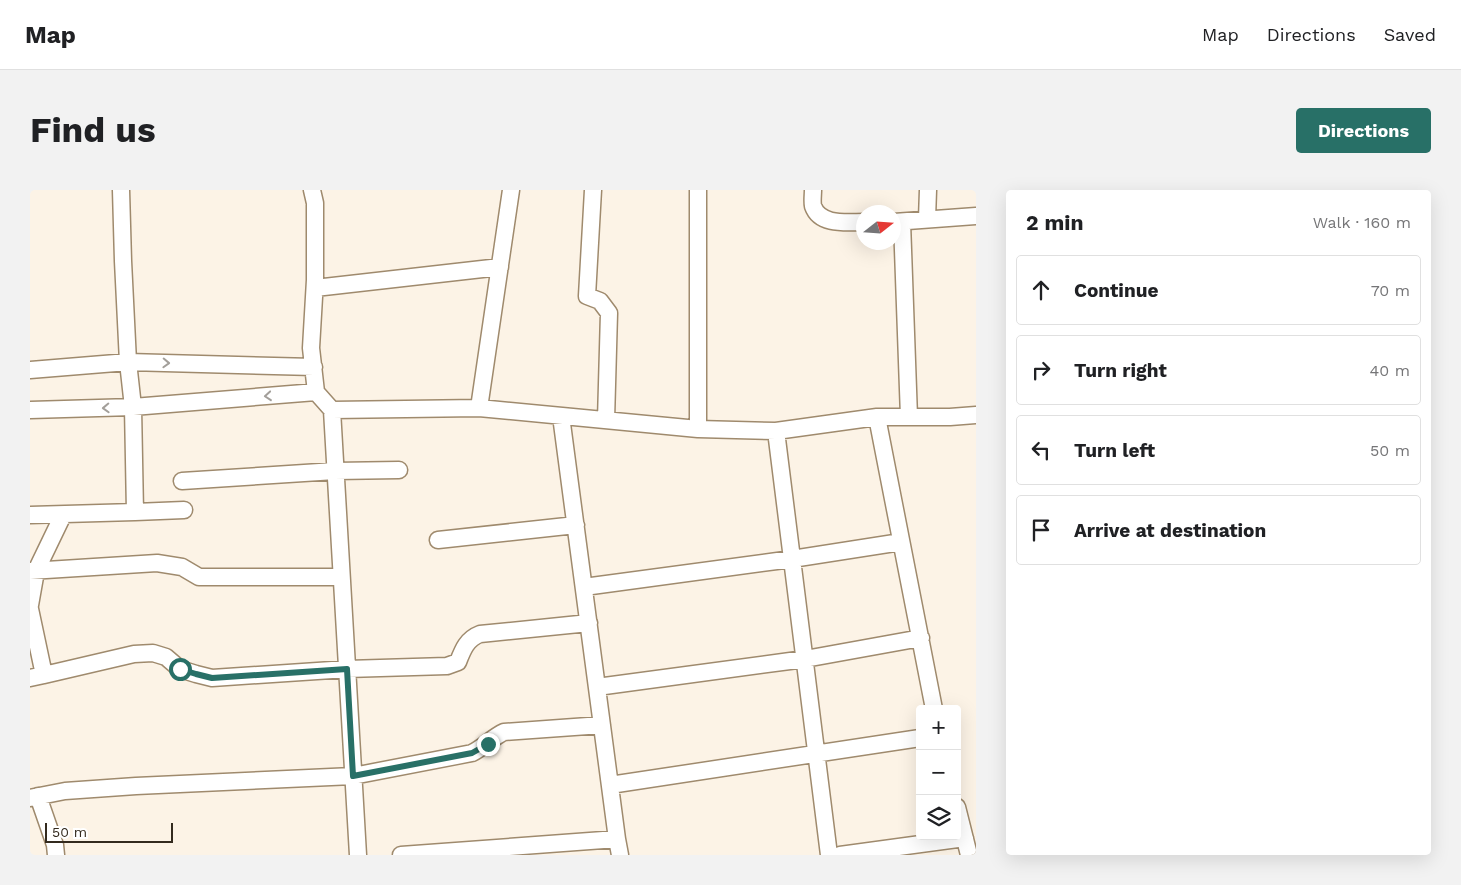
<!DOCTYPE html>
<html lang="en">
<head>
<meta charset="utf-8">
<style>
  body { margin:0; font-family:"Work Sans",sans-serif; background:#f2f2f2; color:#202124 }
  .controls { position:absolute; right:15px; bottom:15px; display:grid; overflow:hidden; border-radius:5px; box-shadow:0 5px 20px #0002 }
  .controls button { width:45px; height:45px; display:grid; place-items:center; padding:0; border:0; border-bottom:1px solid #e0e0e0; background:#fff; color:#202124; font:25px sans-serif }
  .compass { position:absolute; left:826px; top:15px; width:45px; height:45px; border-radius:50%; background:#fff; box-shadow:0 5px 20px #0002; rotate:73deg }
  .scale { position:absolute; left:15px; bottom:12px; width:128px; box-sizing:border-box; padding-left:5px; border:2px solid #332a1e; border-top:0; font-size:14px; line-height:18px; white-space:nowrap; color:#332a1e; -webkit-text-stroke:4px #fff; paint-order:stroke }
  .stop { position:absolute; width:15px; height:15px; margin:-11px; border:4px solid #287067; border-radius:50%; background:#fff }
  .stop.end { background:#287067; border-color:#fff; box-shadow:0 1px 5px #0008 }
  .list { margin:0; padding:0; list-style:none }
  h2 { display:flex; justify-content:space-between; align-items:center; height:65px; margin:0; padding:0 20px; font-size:21px }
  h2 small { font-size:16px; font-weight:400; color:#757577 }
  .list li { display:grid; grid-template-columns:32px 1fr auto; gap:15px; align-items:center; box-sizing:border-box; height:70px; margin:0 10px 10px; padding:0 10px; border:1px solid #e0e0e0; border-radius:5px }
  .list b { display:block; font-size:19px; white-space:nowrap }
  .list em { font-size:16px; font-style:normal; color:#757577 }
  .icon { flex:none; width:28px; height:28px; fill:none; stroke:currentColor; stroke-width:2; stroke-linecap:round; stroke-linejoin:round }
  .map { position:relative; flex:none; width:946px; height:665px; overflow:hidden; border-radius:5px }
  header { display:flex; align-items:center; gap:30px; box-sizing:border-box; height:70px; padding:0 25px; background:#fff; border-bottom:1px solid #e0e0e0 }
  header strong { font-size:24px }
  nav { display:flex; gap:28px; margin-inline-start:auto; font-size:18px }
  .intro { display:flex; align-items:center; justify-content:space-between; box-sizing:border-box; height:120px; padding:0 30px }
  h1 { margin:0; font-size:35px }
  .button { padding:12px 22px; border-radius:5px; background:#287067; color:#fff; font-size:18px; font-weight:700 }
  main { display:flex; gap:30px; padding:0 30px }
  aside { flex:1; background:#fff; border-radius:5px; box-shadow:0 5px 20px #0002 }
  .map>svg:first-child { display:block }
</style>
</head>
<body>
<header>
<strong>Map</strong>
<nav><a>Map</a><a>Directions</a><a>Saved</a></nav>
</header>
<div class="intro"><h1>Find us</h1><a class="button">Directions</a></div>
<main>
<div class="map">
<svg width="946" height="665" viewBox="0 0 946 665">
  <rect width="100%" height="100%" fill="#fcf3e6"/>
  <g fill="none" stroke-linecap="round" stroke-linejoin="round">
    <defs>
      <path id="minor" d="M282,0L285,13V90L281,158L286,202L302,220L328,665
        M563,0L557,106L570,111L579,123L576,230
        M783,0C783,5 782,11 783,16C790,36 817,32 834,32
        M897,29L898,0
        M864,32L946,26
        M872,32L879,227
        M285,98L470,77
        M0,180L98,172L284,177
        M449,218L481,0
        M0,220L103,217L286,202
        M302,220L449,218L668,239L746,241L847,227H920L946,225
        M531,226L587,649
        M847,227L904,519
        M668,239V0
        M746,241L799,665
        M152,291L305,281L369,280
        M105,322L154,320
        M0,325L105,322L103,217L98,172L93,71L91,0
        M408,350L546,335
        M0,381L127,373L152,377L169,387H311
        M554,397L762,369L871,352
        M0,415L6,381L33,325
        M0,419L14,485L0,488
        M14,485L104,464L123,463L136,467L150,479L166,484L182,488L317,479L417,476L428,472C433,459 437,449 450,444L559,433
        M567,497L775,469L891,448
        M580,595L890,548
        M8,606L25,655L26,665
        M0,608L35,601L106,596L323,586L442,563C454,557 463,547 474,542L572,535
        M927,617L939,665
        M371,665L587,649L590,665
        M810,665L935,648"/>
    </defs>
    <use href="#minor" stroke="#9f8a6d" stroke-width="19"/>
    <use href="#minor" stroke="#fff" stroke-width="16"/>
  </g>
  <defs><path id="oneway-chevron" d="M-2-3.5L2.5 0L-2 3.5" fill="none" stroke-width="1.6" stroke-linecap="round" stroke-linejoin="round" transform="scale(1.25)"/></defs>
  <g stroke="#a39f9a">
    <use href="#oneway-chevron" transform="translate(136 173) rotate(2)"/>
    <use href="#oneway-chevron" transform="translate(238 206) rotate(175)"/>
    <use href="#oneway-chevron" transform="translate(76 218) rotate(178)"/>
  </g>
  <g fill="none" stroke-linecap="round" stroke-linejoin="round">
    <path stroke="#287067" stroke-width="6" d="M150,479L166,484L182,488L317,479L323,586L442,563L458,554"/>
  </g>
</svg>
<div class="controls">
<button>+</button>
<button>−</button>
<button><svg class="icon" aria-label="layers" viewBox="0 0 24 24"><path d="M12 4l9 5-9 5-9-5zM3 14l9 5 9-5"/></svg></button>
</div>
<svg class="compass" viewBox="-18 -18 36 36"><path d="M0-13l5 13h-10z" fill="#e53935"/><path d="M0 13l5-13h-10z" fill="#757577"/></svg>
<div class="scale">50 m</div>
<div class="stop" style="left:150px;top:479px"></div>
<div class="stop end" style="left:458px;top:554px"></div>
</div>
<aside>
<h2>2 min<small>Walk · 160 m</small></h2>
<ul class="list">
<li><svg class="icon" aria-label="ahead" viewBox="0 0 24 24"><path d="M12 20V5M6 11l6-6 6 6"/></svg><div><b>Continue</b></div><em>70 m</em></li>
<li><svg class="icon" aria-label="right" viewBox="0 0 24 24"><path d="M7 20v-9h11M14 6l5 5-5 5"/></svg><div><b>Turn right</b></div><em>40 m</em></li>
<li><svg class="icon" aria-label="left" viewBox="0 0 24 24"><path d="M17 20v-9H6M10 6l-5 5 5 5"/></svg><div><b>Turn left</b></div><em>50 m</em></li>
<li><svg class="icon" aria-label="arrive" viewBox="0 0 24 24"><path d="M6 21V4h12l-3 4 3 4H6"/></svg><div><b>Arrive at destination</b></div></li>
</ul>
</aside>
</main>
</body>
</html>
